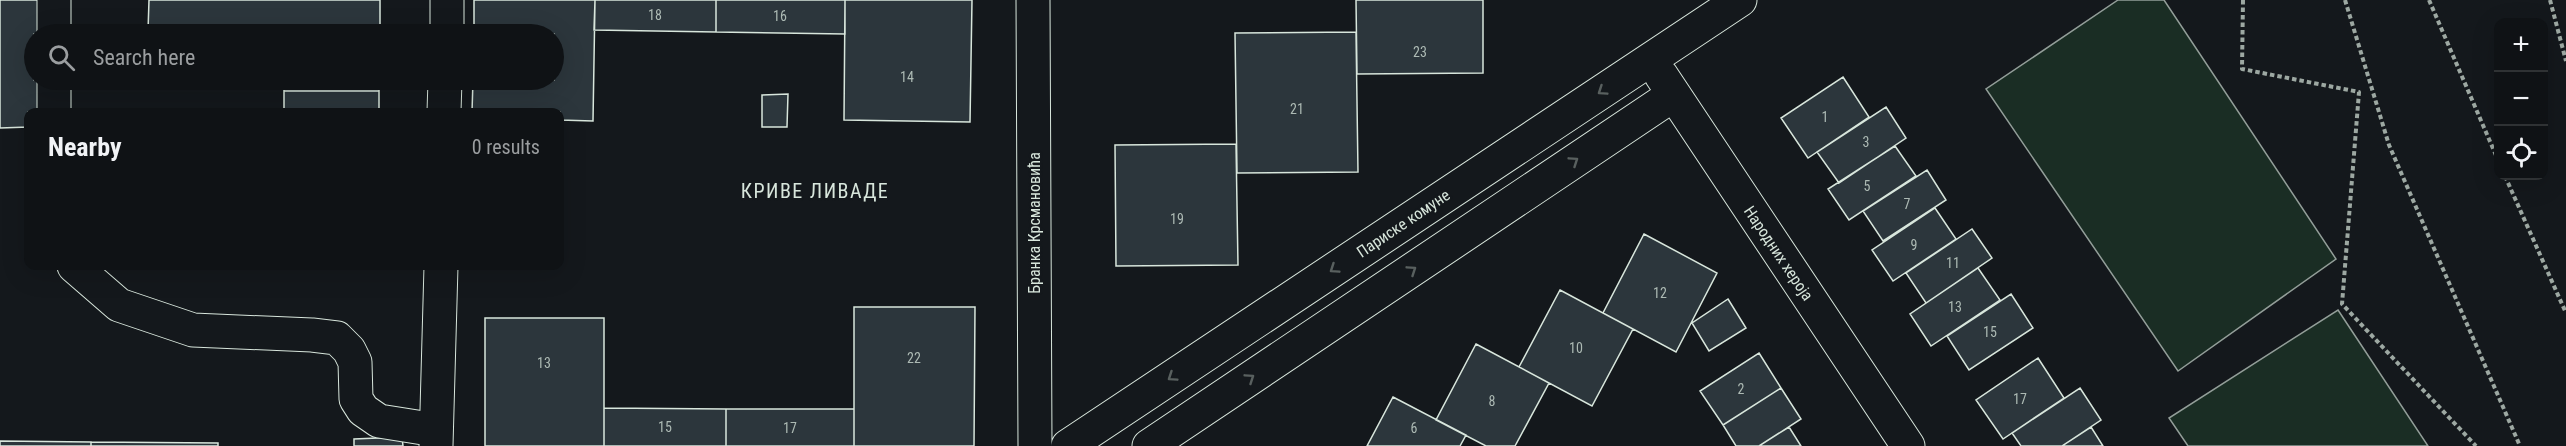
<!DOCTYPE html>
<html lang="en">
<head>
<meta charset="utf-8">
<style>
  body { margin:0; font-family:"Roboto Condensed",sans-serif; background:#181b1e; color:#f1f3f6 }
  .controls { position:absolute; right:18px; top:18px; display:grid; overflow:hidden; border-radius:12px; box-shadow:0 6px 24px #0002 }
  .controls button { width:54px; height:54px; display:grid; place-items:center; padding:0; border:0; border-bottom:2px solid #2f3234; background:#0f1215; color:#f1f3f6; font:30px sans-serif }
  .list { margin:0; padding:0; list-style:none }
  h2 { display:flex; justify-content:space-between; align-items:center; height:78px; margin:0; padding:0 24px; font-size:26px }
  h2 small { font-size:20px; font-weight:400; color:#9b9ea0 }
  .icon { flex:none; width:33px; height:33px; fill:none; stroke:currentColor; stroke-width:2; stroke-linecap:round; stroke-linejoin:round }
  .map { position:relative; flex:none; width:2566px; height:446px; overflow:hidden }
  .search { position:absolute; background:#0f1215; box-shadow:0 6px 24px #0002; left:24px; top:24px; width:540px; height:66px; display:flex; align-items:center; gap:15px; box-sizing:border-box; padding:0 21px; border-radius:33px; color:#9b9ea0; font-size:22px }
  .panel { position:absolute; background:#0f1215; box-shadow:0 6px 24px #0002; left:24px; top:108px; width:540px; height:162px; border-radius:12px }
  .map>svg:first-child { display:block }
</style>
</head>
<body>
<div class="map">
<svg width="2566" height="446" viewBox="0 0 2566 446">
  <rect width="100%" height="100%" fill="#14181c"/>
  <path fill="#1a2d24" stroke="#939e99" stroke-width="1.5" d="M2118,0H2164L2336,259L2178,371L1986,89Z
    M2338,310L2428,446H2188L2169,418Z"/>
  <path fill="#2c363c" stroke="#d8e6dc" stroke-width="1.5" d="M0,0H39L40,34H34V80H42L43,112H28V127L0,128Z
    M149,0H380V34L148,31Z
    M474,0H595L593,121L560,120V112H472L473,80H554V34H474Z
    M595,0H716V32L594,30Z
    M716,0H845V34L716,32Z
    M845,0H972L970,122L844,120Z
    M1356,0H1483V73L1357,74Z
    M1356,32L1358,172L1237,173L1235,33Z
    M1843,77L1869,117L1808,158L1781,118Z
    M284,80H379V91H284Z
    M284,91H379V112H284Z
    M788,94L787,127H762V95Z
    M1886,107L1906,138L1839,183L1817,152Z
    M1236,144L1238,265L1116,266L1115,145Z
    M1895,146L1916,176L1849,220L1828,189Z
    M1927,170L1946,200L1883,241L1863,211Z
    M1935,208L1956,239L1893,281L1872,250Z
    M1972,229L1992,258L1926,303L1906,273Z
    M1644,234L1717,273L1676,352L1603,313Z
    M1978,268L2000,300L1931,346L1910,314Z
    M1560,290L1633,329L1592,406L1519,367Z
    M2011,294L2033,328L1969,370L1947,336Z
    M1728,299L1746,328L1709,351L1692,323Z
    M854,307H975L974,446H854Z
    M485,318H604V446H485Z
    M1476,344L1549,383L1515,446H1486L1436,420Z
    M1759,353L1781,388L1723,425L1700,391Z
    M2038,358L2064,398L2003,439L1976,400Z
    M1781,388L1801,419L1759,446H1736L1723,425Z
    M2080,388L2101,420L2062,446H2021L2012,433Z
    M1393,397L1466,435L1460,446H1367Z
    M604,408L726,409V446H604Z
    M726,409H854V446H726Z
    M1789,427L1801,446H1759Z
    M2091,427L2103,446H2062Z
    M402,437L403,446H354V439Z
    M0,441L91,442V446H0Z
    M91,442L218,443V446H91Z"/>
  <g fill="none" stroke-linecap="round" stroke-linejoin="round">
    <defs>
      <path id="minor" d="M1033,0L1035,446
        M54,34V0
        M447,34V0
        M1661,75L1908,446
        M54,112V80
        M444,112L445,80
        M74,266L119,305L193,330L312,335L337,338L349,350L355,362L356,399L363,410L379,421L436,430
        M436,446L441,266
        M1068,446L1740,0
        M1149,446L1673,95"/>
    </defs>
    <use href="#minor" stroke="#d8e6dc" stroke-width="35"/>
    <path stroke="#9da8a2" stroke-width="4" stroke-dasharray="4.5 3" stroke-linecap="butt" d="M2243,0L2242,69L2359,92L2342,304L2476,446
      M2345,0L2389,145L2520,446
      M2429,0L2498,160
      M2550,0L2566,61
      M2505,176L2566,313"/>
    <use href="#minor" stroke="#14181c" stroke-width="33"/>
  </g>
  <defs><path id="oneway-chevron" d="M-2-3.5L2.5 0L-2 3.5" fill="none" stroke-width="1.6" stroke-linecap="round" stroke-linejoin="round" transform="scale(1.5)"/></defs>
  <g stroke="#59605f">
    <use href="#oneway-chevron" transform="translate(1602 91) rotate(146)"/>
    <use href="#oneway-chevron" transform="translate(1574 161) rotate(-34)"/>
    <use href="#oneway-chevron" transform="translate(1334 269) rotate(146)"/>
    <use href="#oneway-chevron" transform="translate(1412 270) rotate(-34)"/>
    <use href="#oneway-chevron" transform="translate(1172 377) rotate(146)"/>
    <use href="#oneway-chevron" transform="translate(1250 378) rotate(-34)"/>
  </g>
  <g text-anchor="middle" stroke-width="4.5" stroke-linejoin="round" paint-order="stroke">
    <g font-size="14" fill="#adbab4">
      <text x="655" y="20">18</text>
      <text x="780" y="21">16</text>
      <text x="1420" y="57">23</text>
      <text x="907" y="82">14</text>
      <text x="1297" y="114">21</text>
      <text x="1825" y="122">1</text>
      <text x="1866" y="147">3</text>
      <text x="1867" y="191">5</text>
      <text x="1907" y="209">7</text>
      <text x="1177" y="224">19</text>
      <text x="1914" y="250">9</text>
      <text x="1953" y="268">11</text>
      <text x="1660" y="298">12</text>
      <text x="1955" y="312">13</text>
      <text x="1990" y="337">15</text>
      <text x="1576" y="353">10</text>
      <text x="914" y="363">22</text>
      <text x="544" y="368">13</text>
      <text x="1741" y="394">2</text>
      <text x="2020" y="404">17</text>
      <text x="1492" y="406">8</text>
      <text x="665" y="432">15</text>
      <text x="790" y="433">17</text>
      <text x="1414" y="433">6</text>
    </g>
    <g font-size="16" fill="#d8e6dc" stroke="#14181c">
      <text transform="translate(1034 223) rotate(-90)" y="6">Бранка Крсмановића</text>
      <text transform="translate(1403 223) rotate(-34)" y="6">Париске комуне</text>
      <text transform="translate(1779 253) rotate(56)" y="6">Народних хероја</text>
    </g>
    <g font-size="20" letter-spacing="1.5" fill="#d8e6dc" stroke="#14181c">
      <text x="815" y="198">КРИВЕ ЛИВАДЕ</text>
    </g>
  </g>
</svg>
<div class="controls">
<button>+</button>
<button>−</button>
<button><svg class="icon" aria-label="locate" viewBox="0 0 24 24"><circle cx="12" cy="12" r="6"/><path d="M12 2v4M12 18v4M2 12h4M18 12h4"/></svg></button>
</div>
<div class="search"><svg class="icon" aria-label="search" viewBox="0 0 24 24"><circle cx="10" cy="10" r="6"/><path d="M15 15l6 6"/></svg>Search here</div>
<section class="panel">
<h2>Nearby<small>0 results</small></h2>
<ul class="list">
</ul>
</section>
</div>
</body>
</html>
